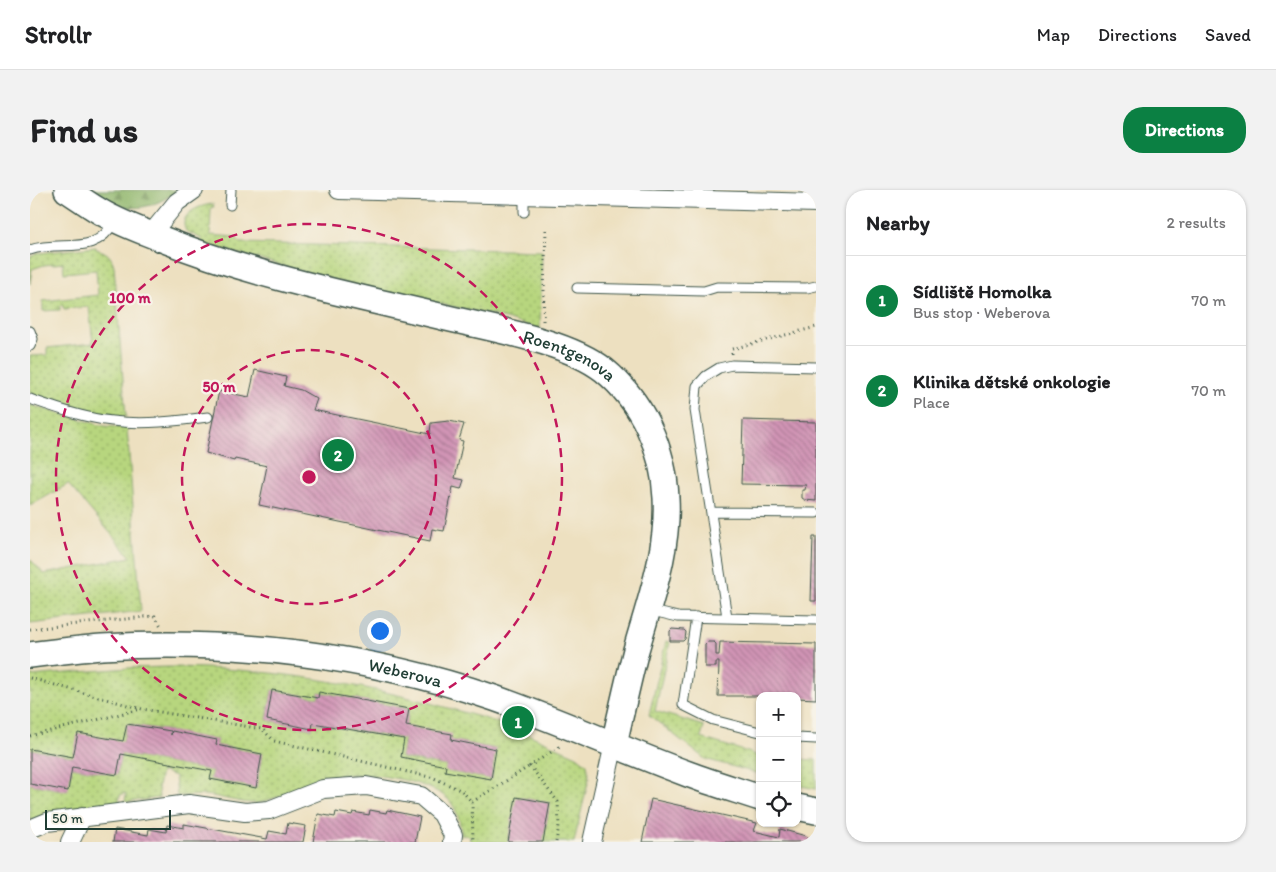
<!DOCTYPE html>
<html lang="en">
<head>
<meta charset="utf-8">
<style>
  body { margin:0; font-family:Itim,sans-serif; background:#f2f2f2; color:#202124 }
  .controls { position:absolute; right:15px; bottom:15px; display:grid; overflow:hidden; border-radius:10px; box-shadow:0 1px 4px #0004 }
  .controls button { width:45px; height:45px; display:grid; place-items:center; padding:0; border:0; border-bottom:1px solid #e0e0e0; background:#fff; color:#202124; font:25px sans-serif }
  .scale { position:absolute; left:15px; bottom:12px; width:126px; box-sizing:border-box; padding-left:5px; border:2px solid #1f3d34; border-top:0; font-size:14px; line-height:18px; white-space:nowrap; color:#1f3d34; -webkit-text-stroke:4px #f7f3e8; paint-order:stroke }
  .you { position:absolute; left:349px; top:440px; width:18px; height:18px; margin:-12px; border:4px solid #fff; border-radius:50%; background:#1a73e8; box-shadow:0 0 0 8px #1a73e833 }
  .badge { display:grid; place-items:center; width:32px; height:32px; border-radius:50%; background:#0b8043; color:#fff; font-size:16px; font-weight:700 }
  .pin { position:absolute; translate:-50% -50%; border:2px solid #fff; box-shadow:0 1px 5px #0006 }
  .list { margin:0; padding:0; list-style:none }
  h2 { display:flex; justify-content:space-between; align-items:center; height:65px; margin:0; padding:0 20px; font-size:21px }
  h2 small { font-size:16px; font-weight:400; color:#757577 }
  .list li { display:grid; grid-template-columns:32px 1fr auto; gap:15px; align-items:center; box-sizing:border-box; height:90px; padding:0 20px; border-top:1px solid #e0e0e0 }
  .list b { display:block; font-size:19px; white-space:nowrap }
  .list p { margin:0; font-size:16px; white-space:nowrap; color:#757577 }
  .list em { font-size:16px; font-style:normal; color:#757577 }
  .icon { flex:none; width:28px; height:28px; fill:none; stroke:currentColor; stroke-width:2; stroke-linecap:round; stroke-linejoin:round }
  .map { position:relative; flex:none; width:786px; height:652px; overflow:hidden; border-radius:20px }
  header { display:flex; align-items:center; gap:30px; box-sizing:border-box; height:70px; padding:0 25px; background:#fff; border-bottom:1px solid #e0e0e0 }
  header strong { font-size:24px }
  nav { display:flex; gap:28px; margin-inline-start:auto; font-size:18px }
  .intro { display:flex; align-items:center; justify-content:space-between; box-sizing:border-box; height:120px; padding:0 30px }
  h1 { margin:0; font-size:35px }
  .button { padding:12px 22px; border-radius:20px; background:#0b8043; color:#fff; font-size:18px; font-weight:700 }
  main { display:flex; gap:30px; padding:0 30px }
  aside { flex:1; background:#fff; border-radius:20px; box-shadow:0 1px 4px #0004 }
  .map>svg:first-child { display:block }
</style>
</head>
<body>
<header>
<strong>Strollr</strong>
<nav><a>Map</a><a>Directions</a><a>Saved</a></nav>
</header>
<div class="intro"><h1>Find us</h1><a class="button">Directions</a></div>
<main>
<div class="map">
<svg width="786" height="652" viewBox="0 0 786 652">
  <defs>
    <pattern id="grass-dots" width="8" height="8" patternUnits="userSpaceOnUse" patternTransform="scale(1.25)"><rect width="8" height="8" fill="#b7d67e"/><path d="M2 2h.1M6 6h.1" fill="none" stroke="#94af68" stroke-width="1.8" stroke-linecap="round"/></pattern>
    <pattern id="forest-firs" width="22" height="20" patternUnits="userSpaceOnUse" patternTransform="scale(1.25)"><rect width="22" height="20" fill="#91b76d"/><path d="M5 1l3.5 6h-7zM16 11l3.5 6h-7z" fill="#76965a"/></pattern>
    <pattern id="building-back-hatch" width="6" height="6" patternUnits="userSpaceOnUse" patternTransform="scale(1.25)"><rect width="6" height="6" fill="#d194b5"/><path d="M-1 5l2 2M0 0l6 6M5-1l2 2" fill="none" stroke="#a97a94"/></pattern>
  </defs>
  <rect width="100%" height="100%" fill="#f7f3e8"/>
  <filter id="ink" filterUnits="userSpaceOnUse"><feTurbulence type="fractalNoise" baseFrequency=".02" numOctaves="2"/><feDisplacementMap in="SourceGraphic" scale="10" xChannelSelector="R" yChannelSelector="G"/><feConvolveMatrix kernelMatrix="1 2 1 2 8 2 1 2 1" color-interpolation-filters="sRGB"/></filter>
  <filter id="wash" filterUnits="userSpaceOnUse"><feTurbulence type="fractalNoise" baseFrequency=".0096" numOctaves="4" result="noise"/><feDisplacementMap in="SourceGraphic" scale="20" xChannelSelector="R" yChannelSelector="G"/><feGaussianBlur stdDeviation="1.12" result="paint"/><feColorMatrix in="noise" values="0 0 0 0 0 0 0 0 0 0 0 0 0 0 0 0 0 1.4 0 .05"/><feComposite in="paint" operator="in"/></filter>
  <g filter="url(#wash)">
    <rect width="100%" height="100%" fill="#ede0c0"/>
    <path fill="url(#grass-dots)" stroke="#6b8a59" fill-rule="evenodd" d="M183,14L184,17H181L180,45L205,47L211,53L512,61L510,139L462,125L319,94L170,53L172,49L156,41C147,24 170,15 183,14Z
      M66,57V59C77,62 81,65 84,76L96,227L78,225L6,206L0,203V166L17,165V158L63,153L59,117L34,119L33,115L30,116V120L13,121V111L68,105L66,80L34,83L33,73L14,75L2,79L0,94V67L9,63Z
      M0,215L74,236L97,238L111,421L0,434V369L14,384L101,367L38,294L0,316Z
      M636,451L640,452L625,521L674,536L671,548L718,562L730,567V584L675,569L619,525Z
      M140,477C231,478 319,491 407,515C428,521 449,526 469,533C496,542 521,555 547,566L557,574L559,588L544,652H513L520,613L487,607L478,652H440V646L431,645C431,632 427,620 419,610C400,590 332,580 306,586C284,591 263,603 241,609C237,610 231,613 227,613C212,614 190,606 174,605C165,605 156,606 147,606L145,586L131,581L128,597L129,608L95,612L96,603L90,605L89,613L56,618L48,621L30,622L0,630V594L37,601L42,577L87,585L91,564L182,581L180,589L226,598L232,564L186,555L187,550L142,542L141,545V541L97,534L93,551L43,567L0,559V486L99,478ZM242,500L288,508L289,502L379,519L376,536L421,550L466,559L461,589L416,581V576L371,568L374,549L283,533L282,539L237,530Z
      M767,569L786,570V599L767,595Z"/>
    <path fill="url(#forest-firs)" stroke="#587a50" d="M57,0H149C114,25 92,22 57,0Z"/>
    <g id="blocks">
      <path fill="url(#building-back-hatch)" d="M225,180L256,187L254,196L271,200L287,209L283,220L400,244L401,233L419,231L434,234L429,250L433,251L425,288L434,290L431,299L423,297L414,341L402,339L400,351L229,315L237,276L205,269L204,271L176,263L189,201L219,207Z
        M713,230L786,232V311L775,310L772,308V300H775L776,295L711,294Z
        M783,347H786V411H781Z
        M642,439L654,440L656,442L655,449L653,451H640V441Z
        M677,452H684L686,454V465H689L690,452L786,454V509L767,508V506H688L689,472H686V477H675V454Z
        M242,500L288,508L289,502L379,519L376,536L422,544L421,550L466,559L461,589L415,581L416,576L371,567L374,549L283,533L282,539L237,530Z
        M97,534L141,541V545L142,541L187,550L186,555L232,564L226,598L180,589L182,581L91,564L87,585L42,577L38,601L0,594V559L43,567L48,543L93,551Z
        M486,607L520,613L513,652H478Z
        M621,609L727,633L724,641L749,647L750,639L776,646L786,652H612Z
        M340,620L356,623L357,620L390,627L385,652H283L288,624L305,627L306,622L322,625L323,622L339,625Z
        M258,633L276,636L273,652H83L85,639L118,645L119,639L136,642L137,635L154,638V634L237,649L239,641L256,644Z"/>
    </g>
  </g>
  <g filter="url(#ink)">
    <use href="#blocks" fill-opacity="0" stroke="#3e5549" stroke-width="1"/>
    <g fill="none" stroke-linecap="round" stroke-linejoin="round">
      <defs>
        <path id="lane" d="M200,15L201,0
          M494,22V5
          M0,60C32,49 64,68 84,32
          M547,98L674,101L687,97L777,98L786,96
          M0,141L3,149L0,156
          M0,209C26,218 54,228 82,231C113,235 147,231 178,227
          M681,322L786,323
          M618,420L648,427L786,430
          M666,427L653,515L683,530L730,542
          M697,427L665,220L667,196L676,186L689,178L702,175L786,177
          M767,548L786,549"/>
        <path id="street" d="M309,0L786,13
          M121,44L147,12L164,0
          M0,639L17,632L159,614L215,622L239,620L293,599L336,596L391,606L412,624L423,645L422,652
          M40,652L52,627
          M562,652L584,554"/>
        <g id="secondary">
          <path id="s1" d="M37,0C47,6 56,13 66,19C86,32 110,40 132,49C221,85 315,104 409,126C456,138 536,150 574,180C612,211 634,259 636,308C639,360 620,410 606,460C598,491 591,523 584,554"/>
          <path id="s2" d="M0,465C24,462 48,459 72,457C203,449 339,465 464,508C530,531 593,560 658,584C682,593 706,600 730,608"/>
          <path d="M767,617L786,621"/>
        </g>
      </defs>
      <use href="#lane" stroke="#3e5549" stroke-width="11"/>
      <use href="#street" stroke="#3e5549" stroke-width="20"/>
      <use href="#secondary" stroke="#3e5549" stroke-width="28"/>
      <path stroke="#3e5549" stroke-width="3" stroke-dasharray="1 4" stroke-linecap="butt" d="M513,131L516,40
        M702,164V159L786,137
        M0,439L125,426L131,436
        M0,488L112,519L232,539L244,551L404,588L432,601L442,612L443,652
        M0,546L111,519
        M442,612L500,576
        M526,652L529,636L528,612L500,576L532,555"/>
      <use href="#lane" stroke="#fff" stroke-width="9"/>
      <use href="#street" stroke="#fff" stroke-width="18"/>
      <use href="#secondary" stroke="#fff" stroke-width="25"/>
    </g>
  </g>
  <g fill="none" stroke="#c2185b" stroke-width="2.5" stroke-dasharray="9 6">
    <circle cx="279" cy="287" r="127"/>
    <circle cx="279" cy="287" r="253"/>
  </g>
  <g text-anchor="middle" stroke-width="4.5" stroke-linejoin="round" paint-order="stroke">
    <g font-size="18" fill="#1f3d34" stroke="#f7f3e8">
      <text dy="6" stroke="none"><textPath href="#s1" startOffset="532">Roentgenova</textPath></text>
      <text dy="6" stroke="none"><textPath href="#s2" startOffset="378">Weberova</textPath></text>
    </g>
  </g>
  <circle cx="279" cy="287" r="8" fill="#c2185b" stroke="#f7f3e8" stroke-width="2.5"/>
  <g font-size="15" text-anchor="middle" font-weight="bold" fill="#c2185b" stroke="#f7f3e8" stroke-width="4.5" stroke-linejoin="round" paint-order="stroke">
    <text x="100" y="113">100 m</text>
    <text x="189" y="202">50 m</text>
  </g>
</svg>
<div class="controls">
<button>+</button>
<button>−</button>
<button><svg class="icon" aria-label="locate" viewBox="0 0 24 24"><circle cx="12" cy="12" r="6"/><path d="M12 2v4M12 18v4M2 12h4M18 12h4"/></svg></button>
</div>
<div class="scale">50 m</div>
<div class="you"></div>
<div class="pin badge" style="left:488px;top:532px">1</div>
<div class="pin badge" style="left:308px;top:265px">2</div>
</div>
<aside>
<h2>Nearby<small>2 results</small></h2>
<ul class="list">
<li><span class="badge">1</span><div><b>Sídliště Homolka</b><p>Bus stop · Weberova</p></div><em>70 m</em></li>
<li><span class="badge">2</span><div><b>Klinika dětské onkologie</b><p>Place</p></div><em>70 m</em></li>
</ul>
</aside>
</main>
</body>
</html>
